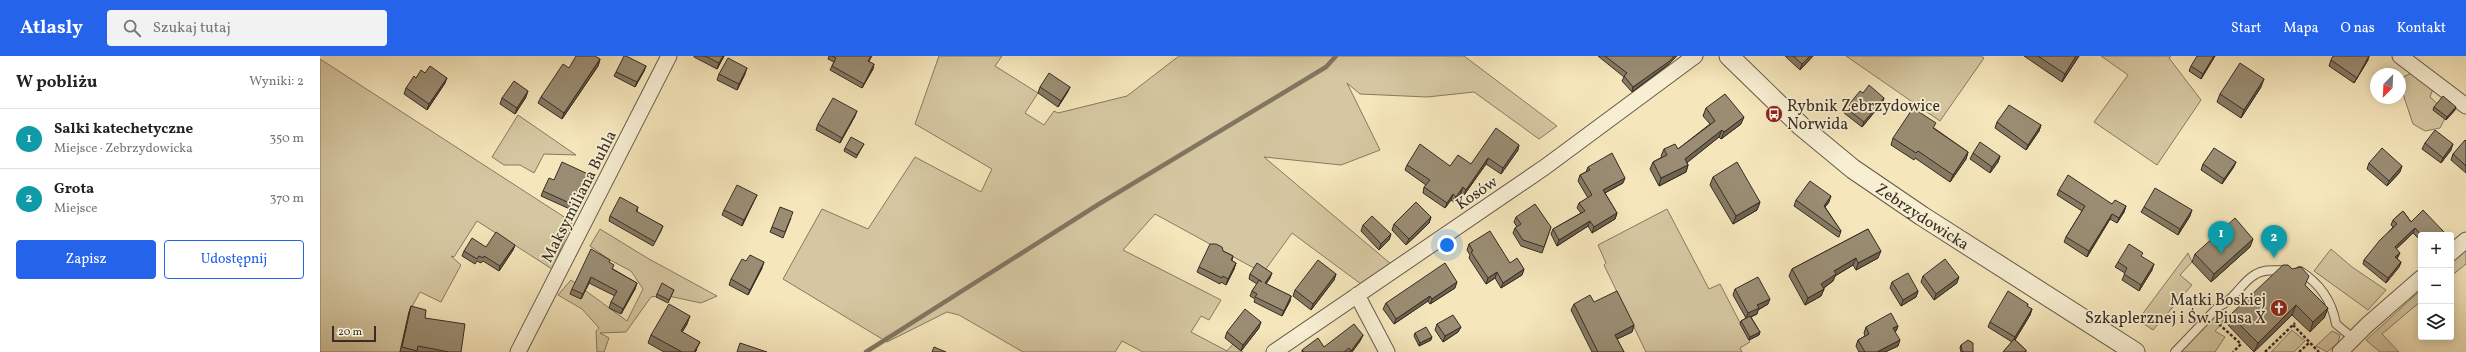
<!DOCTYPE html>
<html lang="pl">
<head>
<meta charset="utf-8">
<style>
  body { margin:0; font-family:Vollkorn,serif; background:#f2f2f2; color:#222 }
  .controls { position:absolute; right:12px; bottom:12px; display:grid; overflow:hidden; border-radius:4px; box-shadow:0 2px 10px #0003 }
  .controls button { width:36px; height:36px; display:grid; place-items:center; padding:0; border:0; border-bottom:1px solid #e0e0e0; background:#fff; color:#222; font:20px sans-serif }
  .compass { position:absolute; left:2050px; top:12px; width:36px; height:36px; border-radius:50%; background:#fff; box-shadow:0 2px 10px #0003; rotate:204deg }
  .scale { position:absolute; left:12px; bottom:10px; width:44px; box-sizing:border-box; padding-left:4px; border:2px solid #372d24; border-top:0; font-size:11px; line-height:14px; white-space:nowrap; color:#372d24; -webkit-text-stroke:3px #f8efd3; paint-order:stroke }
  .you { position:absolute; left:1127px; top:189px; width:14px; height:14px; margin:-10px; border:3px solid #fff; border-radius:50%; background:#1a73e8; box-shadow:0 0 0 6px #1a73e833 }
  .badge { display:grid; place-items:center; width:26px; height:26px; border-radius:50%; background:#2563eb; color:#fff; font-size:13px; font-weight:700 }
  .pin { position:absolute; translate:-50% -33px; filter:drop-shadow(0 1px 2px #0008) }
  .pin::after { content:''; position:absolute; top:21px; width:14px; height:12px; background:inherit; clip-path:polygon(0 0,100% 0,50% 100%) }
  .list { margin:0; padding:0; list-style:none }
  h2 { display:flex; justify-content:space-between; align-items:center; height:52px; margin:0; padding:0 16px; font-size:17px }
  h2 small { font-size:13px; font-weight:400; color:#767676 }
  .list li { display:grid; grid-template-columns:26px 1fr auto; gap:12px; align-items:center; box-sizing:border-box; height:60px; padding:0 16px; border-top:1px solid #e0e0e0 }
  .list b { display:block; font-size:15px; white-space:nowrap }
  .list p { margin:0; font-size:13px; white-space:nowrap; color:#767676 }
  .list em { font-size:13px; font-style:normal; color:#767676 }
  .actions { display:flex; gap:8px; padding:12px 16px }
  .actions a { flex:1; padding:9px 0; border:1px solid #2563eb; border-radius:4px; text-align:center; font-size:14px; color:#2563eb }
  .actions .main { background:#2563eb; color:#fff }
  .icon { flex:none; width:22px; height:22px; fill:none; stroke:currentColor; stroke-width:2; stroke-linecap:round; stroke-linejoin:round }
  .map { position:relative; flex:none; width:2146px; height:296px; overflow:hidden }
  header { display:flex; align-items:center; gap:24px; box-sizing:border-box; height:56px; padding:0 20px; background:#2563eb; color:#fff }
  header strong { font-size:19px }
  nav { display:flex; gap:22px; margin-inline-start:auto; font-size:14px }
  .search { width:280px; height:36px; background:#f2f2f2; display:flex; align-items:center; gap:10px; box-sizing:border-box; padding:0 14px; border-radius:4px; color:#767676; font-size:15px }
  main { display:flex }
  aside { flex:1; background:#fff }
  .map>svg:first-child { display:block }
</style>
</head>
<body>
<header>
<strong>Atlasly</strong>
<div class="search"><svg class="icon" aria-label="search" viewBox="0 0 24 24"><circle cx="10" cy="10" r="6"/><path d="M15 15l6 6"/></svg>Szukaj tutaj</div>
<nav><a>Start</a><a>Mapa</a><a>O nas</a><a>Kontakt</a></nav>
</header>
<main>
<aside>
<h2>W pobliżu<small>Wyniki: 2</small></h2>
<ul class="list">
<li><span class="badge" style="background:#0f9aa8">1</span><div><b>Salki katechetyczne</b><p>Miejsce · Zebrzydowicka</p></div><em>350 m</em></li>
<li><span class="badge" style="background:#0f9aa8">2</span><div><b>Grota</b><p>Miejsce</p></div><em>370 m</em></li>
</ul>
<div class="actions"><a class="main">Zapisz</a><a>Udostępnij</a></div>
</aside>
<div class="map">
<svg width="2146" height="296" viewBox="0 0 2146 296">
  <rect width="100%" height="100%" fill="#f5e6bb"/>
  <filter id="stains"><feTurbulence type="fractalNoise" baseFrequency=".005" numOctaves="4"/><feColorMatrix values="0 0 0 0 .2 0 0 0 0 .09 0 0 0 0 .02 0 0 0 .5 -.17"/></filter>
  <radialGradient id="worn" r=".72"><stop offset=".6" stop-color="#630" stop-opacity="0"/><stop offset="1" stop-color="#630" stop-opacity=".3"/></radialGradient>
  <path fill="#d5c7a1" stroke="#867a62" d="M619,0H682L675,10L718,37L705,57L724,69L734,55L738,57L807,40L859,0H1144L1237,70L1219,83L1154,36L1107,41L1040,38L1027,27L1060,94L1021,109L944,101L1071,208L1041,228L972,177L943,217L835,158L803,194L901,244L889,264L881,260L871,276L907,295L913,288L923,296H823L802,285L795,296H703L639,259L627,256L567,286L463,223L502,153L548,173L595,101L661,136L672,113L595,68Z
    M1526,0H1661L1664,2L1620,65Z
    M1781,0H1851L1849,2L1881,44L1837,109L1774,66L1808,19Z
    M0,3L252,166L232,213L157,165L134,201L131,200L141,209L121,246L100,236L89,256L80,296H0Z
    M2094,16L2113,33L2110,41L2120,50L2125,62L2120,72L2105,75L2093,68L2081,32L2083,21Z
    M198,59L256,99L224,98L214,117L200,109H184L172,101Z
    M1347,153L1389,233L1400,228L1430,286L1420,292L1422,296H1326L1284,209L1286,207L1278,189Z
    M280,173L329,203L397,240L381,247L344,239L331,241L306,276L280,277L289,282L284,296H277L276,275L279,272L262,253L238,239L251,224L307,265L323,233L311,215L290,204L270,190Z
    M2011,193L2032,211L2066,234L2048,254L1994,215Z
    M2146,193V208L2131,220V207Z
    M1868,197L1872,206L1860,219L1872,229L1833,274L1818,264Z
    M2101,234V245L2062,278L2079,296H2060L2046,284Z
    M1899,254L1908,261L1895,275L1905,281L1895,296H1860Z
    M1972,274L1985,285L1974,296H1951Z
    M2012,275L2020,279L2018,287L2007,296L1996,290Z"/>
  <g fill="none" stroke-linecap="round" stroke-linejoin="round">
    <path stroke="#827660" stroke-width="4.5" d="M546,296L779,148L1006,11L1016,0"/>
    <defs>
      <path id="service" d="M1980,215C1999,227 2012,245 2016,268L2034,283
        M1855,296L1898,251C1915,244 1921,226 1936,218C1946,212 1956,215 1967,214"/>
      <path id="minor" d="M2080,0L2146,50
        M2131,197L2146,184
        M1037,239L1067,296
        M198,296L349,0
        M954,296L1225,111L1375,0
        M2020,296L2047,269L2101,222"/>
      <g id="tertiary">
        <path id="s1" d="M1409,0L1481,70L1533,113L1602,160L1815,296"/>
      </g>
    </defs>
    <use href="#service" stroke="#665b4a" stroke-width="10"/>
    <use href="#minor" stroke="#665b4a" stroke-width="17"/>
    <use href="#tertiary" stroke="#665b4a" stroke-width="21"/>
    <path stroke="#372d24" stroke-width="2.5" stroke-dasharray="3 2" stroke-linecap="butt" d="M1908,261L1900,269L1921,288L1913,296
      M1973,269L1999,296
      M1945,296L1975,267
      M1979,296L1990,286"/>
    <use href="#service" stroke="#f8efd3" stroke-width="8"/>
    <use href="#minor" stroke="#f8efd3" stroke-width="15"/>
    <use href="#tertiary" stroke="#f8efd3" stroke-width="19"/>
  </g>
  <path fill="#847963" stroke="#372d24" d="M374,0H404L397,13L374,1Z
    M509,0H552L549,5L553,13L542,32L510,14L514,6L508,3Z
    M1278,0H1357L1349,8L1312,36L1302,25L1304,21Z
    M1465,0H1493L1480,14Z
    M1704,0H1759L1742,26Z
    M1895,0L1881,23L1869,15L1871,10Z
    M280,3L278,10L242,63L218,47L221,41L249,12Z
    M2011,4H2048L2034,27L2009,10Z
    M326,10L324,15L315,31L294,20L296,16Z
    M399,18H425L417,34L397,24Z
    M96,22L125,27L107,54L84,38L86,32Z
    M720,31H750L747,37L738,51L718,37Z
    M1941,31L1921,62L1897,46L1900,38Z
    M1543,37L1564,42L1562,47L1542,71L1524,57L1526,52Z
    M206,41L195,58L180,48L182,42Z
    M2114,51L2135,54L2126,64L2113,54Z
    M1386,52L1421,68L1401,83L1399,81L1367,106L1368,109L1366,116L1339,130L1330,113L1333,106L1342,101L1341,100L1344,93H1358L1390,68L1383,60Z
    M535,60L520,87L496,74L498,68Z
    M1677,66L1721,69L1719,75L1706,94L1675,72Z
    M1614,72L1648,96L1646,103L1630,126L1595,102L1594,104L1571,89L1573,82Z
    M2146,85V117L2131,104L2133,98Z
    M2105,87L2131,94L2121,107L2102,93Z
    M544,88L536,102L524,95L525,92Z
    M1198,94L1181,118L1166,108L1144,139L1141,137L1134,146L1131,144L1125,152L1103,137L1104,131L1106,129L1085,114L1087,109L1130,110L1151,108Z
    M1653,97L1680,100L1678,106L1670,117L1650,103Z
    M1916,106L1913,112L1902,128L1881,114L1883,108Z
    M2049,107L2080,116L2067,130L2047,113Z
    M1268,111L1303,127L1285,137L1297,157L1295,163L1272,177L1268,170L1237,190L1231,178L1233,173L1261,157L1257,152L1259,147L1268,142L1258,125L1260,119L1266,116Z
    M268,118L252,154L221,140L223,135L234,124Z
    M1393,121L1440,146L1437,154L1413,168L1390,129Z
    M1739,134L1792,148L1806,150L1804,156L1797,167L1790,163L1767,201L1744,186L1746,181L1762,155L1737,139Z
    M1476,144L1509,146L1505,151L1521,175L1519,181H1518L1474,150Z
    M434,145L422,170L402,159L404,154Z
    M318,151L317,156L343,170L341,175L333,190L289,165L290,160Z
    M1824,151L1870,160L1858,179L1821,156Z
    M2083,155L2101,179V185L2093,177L2076,193L2078,201L2077,203L2081,206L2079,211L2066,227L2043,208L2044,204L2073,171L2071,169L2073,164Z
    M1111,161L1109,167L1086,189L1072,174L1074,168Z
    M1196,161L1231,171L1222,197L1201,190L1193,177L1195,172L1197,171L1194,166Z
    M471,162L463,182L450,176L452,171Z
    M1043,169L1071,178L1069,184L1059,194L1041,175Z
    M1548,173L1558,202L1536,214L1533,209L1515,220L1513,225L1504,232V233L1501,240L1485,249L1469,220L1472,213Z
    M1149,188L1190,207L1204,213L1202,219L1181,232L1175,222L1166,228L1149,202L1150,199L1147,194Z
    M195,189L193,194L179,215L163,205L161,207L157,205L155,208L142,200L144,195L166,191Z
    M1930,191L1891,226L1872,206L1875,198Z
    M903,195L913,200L912,205L916,207L914,213L906,229L901,226L900,228L877,216L879,211Z
    M289,206L293,213L317,227L315,233L301,258L289,252L291,246L295,240L269,227L261,243L250,238L252,233Z
    M1798,206L1832,214L1819,235L1802,224L1805,217L1795,211Z
    M442,212L428,239L409,229L411,223Z
    M930,218L950,222L946,228L971,240L970,245L962,260L934,246L935,243L930,240L932,235L937,228L929,223Z
    M1016,218L1014,224L991,254L973,240L975,234Z
    M1603,220L1637,227L1614,244L1601,226Z
    M1572,226L1598,235L1596,241L1581,250L1570,232Z
    M1985,230L2008,252L2004,262L1990,276L1972,259L1934,296L1907,268L1910,259Z
    M1135,232L1110,248L1108,245L1074,268L1063,253L1066,247Z
    M1415,233L1448,248L1438,254L1437,258L1431,261L1440,276L1439,279L1429,284L1420,268L1421,265L1426,262L1413,239Z
    M354,234L348,247L336,241L337,238Z
    M1274,246L1314,269L1312,276L1297,283L1304,296H1272L1251,254L1254,248Z
    M1708,248L1707,251L1712,253L1710,259L1695,284L1706,294V296H1683L1692,286L1668,271L1670,266Z
    M91,250L105,262L141,296H80L89,256Z
    M367,268L362,276L377,294L375,296H344L328,287L331,279Z
    M1117,268L1141,271L1138,276L1123,286L1115,274Z
    M1578,270L1576,275L1575,276L1578,290L1565,296H1539L1536,290L1538,284L1545,280L1544,277L1546,271Z
    M939,272L921,295L905,282L907,276Z
    M1095,277L1111,284L1099,290L1094,280Z
    M1043,279L1040,285L1032,296H982V294L1004,291Z
    M1641,289L1653,296H1641L1640,292Z"/>
  <path fill="#6c6350" stroke="#372d24" d="M403,0H404L397,13L399,7Z
    M1354,0H1357L1349,8L1312,36L1313,31Z
    M1490,0H1493L1480,14L1482,8Z
    M1756,0H1759L1742,26L1745,18Z
    M1894,0H1895L1881,23L1883,18Z
    M2049,0L2048,4L2034,27L2037,22Z
    M280,3L278,10L242,63L244,57Z
    M554,8L553,13L542,32Z
    M326,10L324,15L315,31L317,26Z
    M427,12L425,18L417,34L419,28Z
    M127,22L125,27L107,54L109,48Z
    M1944,23L1941,31L1921,62L1924,54Z
    M750,31L747,37L738,51L741,45Z
    M208,35L206,41L195,58L197,52Z
    M1564,42L1562,47L1542,71L1544,66Z
    M2136,51L2135,54L2126,64L2127,61Z
    M537,55L535,60L520,87L522,82Z
    M1424,61L1421,68L1401,83L1404,76Z
    M1721,69L1719,75L1706,94L1708,89Z
    M1402,74L1399,81L1363,110L1365,103Z
    M2133,88L2131,94L2121,107L2123,102Z
    M1199,89L1198,94L1181,118L1183,112Z
    M1648,96L1646,103L1630,126L1633,119Z
    M1680,100L1678,106L1670,117L1672,111Z
    M1168,102L1166,108L1144,139L1146,134Z
    M1916,106L1913,112L1902,128L1904,123Z
    M1368,109L1366,116L1339,130L1341,122Z
    M2082,110L2080,116L2067,130L2069,125Z
    M1305,122L1303,127L1281,139L1283,134Z
    M1143,131L1141,137L1134,146L1136,141Z
    M1133,138L1131,144L1125,152L1127,147Z
    M437,139L434,145L422,170L424,164Z
    M1511,140L1509,146L1502,155L1504,150Z
    M1440,146L1437,154L1413,168L1416,160Z
    M1806,150L1804,156L1797,167L1799,162Z
    M1872,154L1870,160L1858,179L1860,173Z
    M1297,157L1295,163L1272,177L1274,171Z
    M1792,158L1790,163L1767,201L1769,195Z
    M1111,161L1109,167L1086,189L1089,183Z
    M1270,165L1268,170L1237,190L1239,184Z
    M2095,172L2093,177L2073,196L2075,191Z
    M1071,178L1069,184L1059,194L1061,188Z
    M1933,183L1930,191L1891,226L1894,218Z
    M195,189L193,194L179,215L180,210Z
    M1561,195L1558,202L1536,214L1538,207Z
    M2080,197L2078,201L2073,206L2075,201Z
    M1536,202L1533,209L1515,220L1513,225L1499,235L1501,228L1514,215Z
    M444,206L442,212L428,239L430,234Z
    M2081,206L2079,211L2066,227L2068,222Z
    M916,207L914,213L906,229L908,223Z
    M1834,208L1832,214L1819,235L1821,229Z
    M1204,213L1202,219L1181,232L1183,227Z
    M1177,216L1175,222L1166,228L1168,222Z
    M952,217L950,222L943,232L945,227Z
    M1016,218L1014,224L991,254L993,248Z
    M271,221L269,227L261,243L263,238Z
    M1639,221L1637,227L1614,244L1616,238Z
    M1137,226L1135,232L1110,248L1112,243Z
    M317,227L315,233L301,258L303,253Z
    M1504,233L1501,240L1485,249L1488,242Z
    M1598,235L1596,241L1581,250L1583,244Z
    M971,240L970,245L962,260L964,255Z
    M1110,240L1108,245L1074,268L1076,263Z
    M1450,243L1448,248L1438,254L1437,258L1426,263L1428,257L1437,249Z
    M1976,249L1972,259L1934,296L1938,287Z
    M2008,252L2004,262L1990,276L1993,266Z
    M1712,253L1710,259L1693,287L1695,281Z
    M370,260L367,268L358,283L361,275Z
    M941,266L939,272L921,295L923,289Z
    M1314,269L1312,276L1293,285L1295,279Z
    M1578,270L1576,275L1571,278L1573,272Z
    M1141,271L1138,276L1123,286L1125,280Z
    M1440,276L1439,279L1429,284L1430,281Z
    M1043,279L1040,285L1032,296H1030Z
    M1112,281L1111,284L1099,290L1100,287Z
    M1580,284L1578,290L1565,296H1557Z
    M380,286L375,296H374Z"/>
  <path fill="#9a8d73" stroke="#372d24" d="M256,0H275L280,3L244,57L221,41L243,8L249,12Z
    M304,0H306L326,10L317,26L296,16Z
    M385,0H403L399,7Z
    M512,0H551L548,5L554,8L544,28L512,10L516,2Z
    M1285,0H1354L1351,4L1313,31L1304,20L1307,17Z
    M1473,0H1490L1482,8Z
    M1718,0H1756L1745,18Z
    M1877,0H1894L1883,18L1871,10Z
    M2013,0H2049L2037,22L2011,4Z
    M408,2L427,12L419,28L399,18Z
    M1920,7L1944,23L1924,54L1900,38Z
    M110,10L127,22L109,48L86,32L94,20L96,22L101,14L105,17Z
    M729,17L750,31L741,45L720,31Z
    M194,25L208,35L197,52L182,42Z
    M1549,29L1564,42L1544,66L1526,52L1540,35L1543,37Z
    M1405,38L1424,61L1404,76L1402,74L1365,103L1368,109L1341,122L1333,106L1347,99L1344,93L1355,88L1358,93L1395,65L1386,52Z
    M2123,40L2136,51L2127,61L2114,51Z
    M513,42L537,55L522,82L498,68Z
    M1689,49L1721,69L1708,89L1677,66Z
    M1593,52L1616,67L1613,72L1648,96L1633,119L1598,95L1596,97L1573,82Z
    M1176,72L1199,89L1183,112L1168,102L1146,134L1143,131L1136,141L1133,138L1127,147L1104,131L1110,124L1087,109L1100,88L1130,110L1138,99L1151,108Z
    M2115,74L2133,88L2123,102L2105,87Z
    M531,81L544,88L537,99L525,92Z
    M2145,84L2146,85V110L2133,98Z
    M1660,86L1680,100L1672,111L1653,97Z
    M1894,92L1916,106L1904,123L1883,108Z
    M2062,92L2082,110L2069,125L2049,107Z
    M1292,97L1305,122L1283,134L1297,157L1274,171L1270,165L1239,184L1233,173L1265,155L1259,147L1272,139L1260,119L1270,114L1268,111Z
    M242,106L268,118L254,149L223,135L229,122L234,124Z
    M1417,106L1440,146L1416,160L1393,121Z
    M1748,119L1792,148L1795,144L1806,150L1799,162L1792,158L1769,195L1746,181L1765,150L1739,134Z
    M1490,125L1511,140L1504,150L1521,175L1520,176L1476,144Z
    M417,129L437,139L424,164L404,154Z
    M1835,132L1872,154L1860,173L1824,151Z
    M300,141L318,151L316,155L343,170L335,186L290,160Z
    M1096,146L1111,161L1089,183L1074,168Z
    M1215,148L1231,171L1224,191L1203,184L1195,172L1201,168L1196,161Z
    M460,151L473,156L465,176L452,171Z
    M2103,154L2124,176L2120,179H2101L2095,172L2075,191L2080,197L2075,201L2081,206L2068,222L2044,204L2060,184L2077,168L2073,164L2083,155L2091,166Z
    M1052,160L1071,178L1061,188L1043,169Z
    M1915,162L1933,183L1894,218L1875,198Z
    M1548,173L1561,195L1538,207L1536,202L1514,215L1516,218L1501,228L1504,233L1488,242L1472,213Z
    M1170,175L1190,207L1197,202L1204,213L1183,227L1177,216L1168,222L1151,196L1153,195L1149,188Z
    M176,176L195,189L180,210L164,200L163,202L159,200L157,203L144,195L152,182L166,191Z
    M890,188H896L902,191L903,195L913,200L911,204L916,207L908,223L903,220L902,222L879,211Z
    M1809,188L1823,197L1821,200L1834,208L1821,229L1804,218L1807,212L1798,206Z
    M271,193L290,204L289,206L294,209L292,213L317,227L303,253L291,246L297,235L271,221L263,238L252,233Z
    M430,199L444,206L430,234L411,223L422,203L426,205Z
    M1625,203L1639,221L1616,238L1603,220Z
    M998,204L1016,218L993,248L975,234Z
    M937,207L952,217L945,227L971,240L964,255L935,241L937,238L932,235L939,224L942,226L930,218Z
    M1125,207L1137,226L1112,243L1110,240L1076,263L1066,247Z
    M1963,209H1968L1972,213L1981,211L1989,220L1985,229L2008,252L1993,266L1976,249L1938,287L1910,259Z
    M1588,217L1598,235L1583,244L1572,226Z
    M1438,221L1450,243L1437,249L1439,252L1428,257L1415,233Z
    M342,227L354,234L349,244L337,238Z
    M1297,235L1314,269L1295,279L1304,296H1278L1254,248L1270,239L1274,246Z
    M1688,235L1708,248L1707,250L1712,253L1695,281L1670,266Z
    M349,248L370,260L361,275L380,286L374,296H362L331,279Z
    M91,250L106,254L105,262L145,268L141,296H129L98,290L97,295L82,291Z
    M925,253L941,266L923,289L907,276Z
    M1571,257L1578,270L1573,272L1580,284L1557,296H1545L1538,284L1549,278L1546,271Z
    M1133,259L1141,271L1125,280L1117,268Z
    M1430,260L1440,276L1430,281L1421,265Z
    M1034,268L1043,279L1031,295L1029,292L1024,296H984L982,294L998,282L1004,291Z
    M1106,271L1112,281L1100,287L1095,277Z
    M1694,283L1706,294L1705,296H1683Z
    M1648,284L1653,287V296H1644L1642,295L1641,289Z
    M420,287L447,296H417Z
    M614,291L626,296H612Z"/>
  <defs>
    <symbol id="bus-disc" viewBox="-11 -11 22 22"><circle r="9.5" fill="#8f2418" stroke="#f8efd3"/><path d="M-5-6H5V4H4V6H2V4H-2V6H-4V4H-5ZM-3.5-4V0h7V-4ZM-3.5 1.2v1.5H-2V1.2ZM2 1.2v1.5H3.5V1.2Z" fill="#fff"/></symbol>
    <symbol id="church-disc" viewBox="-11 -11 22 22"><circle r="9.5" fill="#8f2418" stroke="#f8efd3"/><path d="M-1.2-6h2.4v3.5h3.3v2.4h-3.3V6h-2.4V-.1h-3.3v-2.4h3.3Z" fill="#fff"/></symbol>
  </defs>
  <g fill-rule="evenodd">
    <use href="#bus-disc" x="1444" y="48" width="20" height="20"/>
    <use href="#church-disc" x="1949" y="242" width="20" height="20"/>
  </g>
  <g text-anchor="middle" stroke-width="3.5" stroke-linejoin="round" paint-order="stroke">
    <g font-size="16" fill="#372d24" stroke="#f8efd3" text-anchor="start">
      <text x="1467" y="55">Rybnik Zebrzydowice<tspan x="1467" dy="18">Norwida</tspan></text>
      <text x="1946" y="249" text-anchor="end">Matki Boskiej<tspan x="1946" dy="18">Szkaplerznej i Św. Piusa X</tspan></text>
    </g>
    <g font-size="16" fill="#372d24" stroke="#f8efd3">
      <text transform="translate(1156 136) rotate(-34)" y="6">Kosów</text>
      <text transform="translate(258 140) rotate(-63)" y="6">Maksymiliana Buhla</text>
      <text dy="6" stroke="none"><textPath href="#s1" startOffset="252">Zebrzydowicka</textPath></text>
    </g>
  </g>
  <rect width="100%" height="100%" filter="url(#stains)"/>
  <rect width="100%" height="100%" fill="url(#worn)"/>
</svg>
<div class="controls">
<button>+</button>
<button>−</button>
<button><svg class="icon" aria-label="layers" viewBox="0 0 24 24"><path d="M12 4l9 5-9 5-9-5zM3 14l9 5 9-5"/></svg></button>
</div>
<svg class="compass" viewBox="-18 -18 36 36"><path d="M0-13l5 13h-10z" fill="#e53935"/><path d="M0 13l5-13h-10z" fill="#767676"/></svg>
<div class="scale">20 m</div>
<div class="you"></div>
<div class="pin badge" style="left:1901px;top:198px;background:#0f9aa8">1</div>
<div class="pin badge" style="left:1954px;top:202px;background:#0f9aa8">2</div>
</div>
</main>
</body>
</html>
